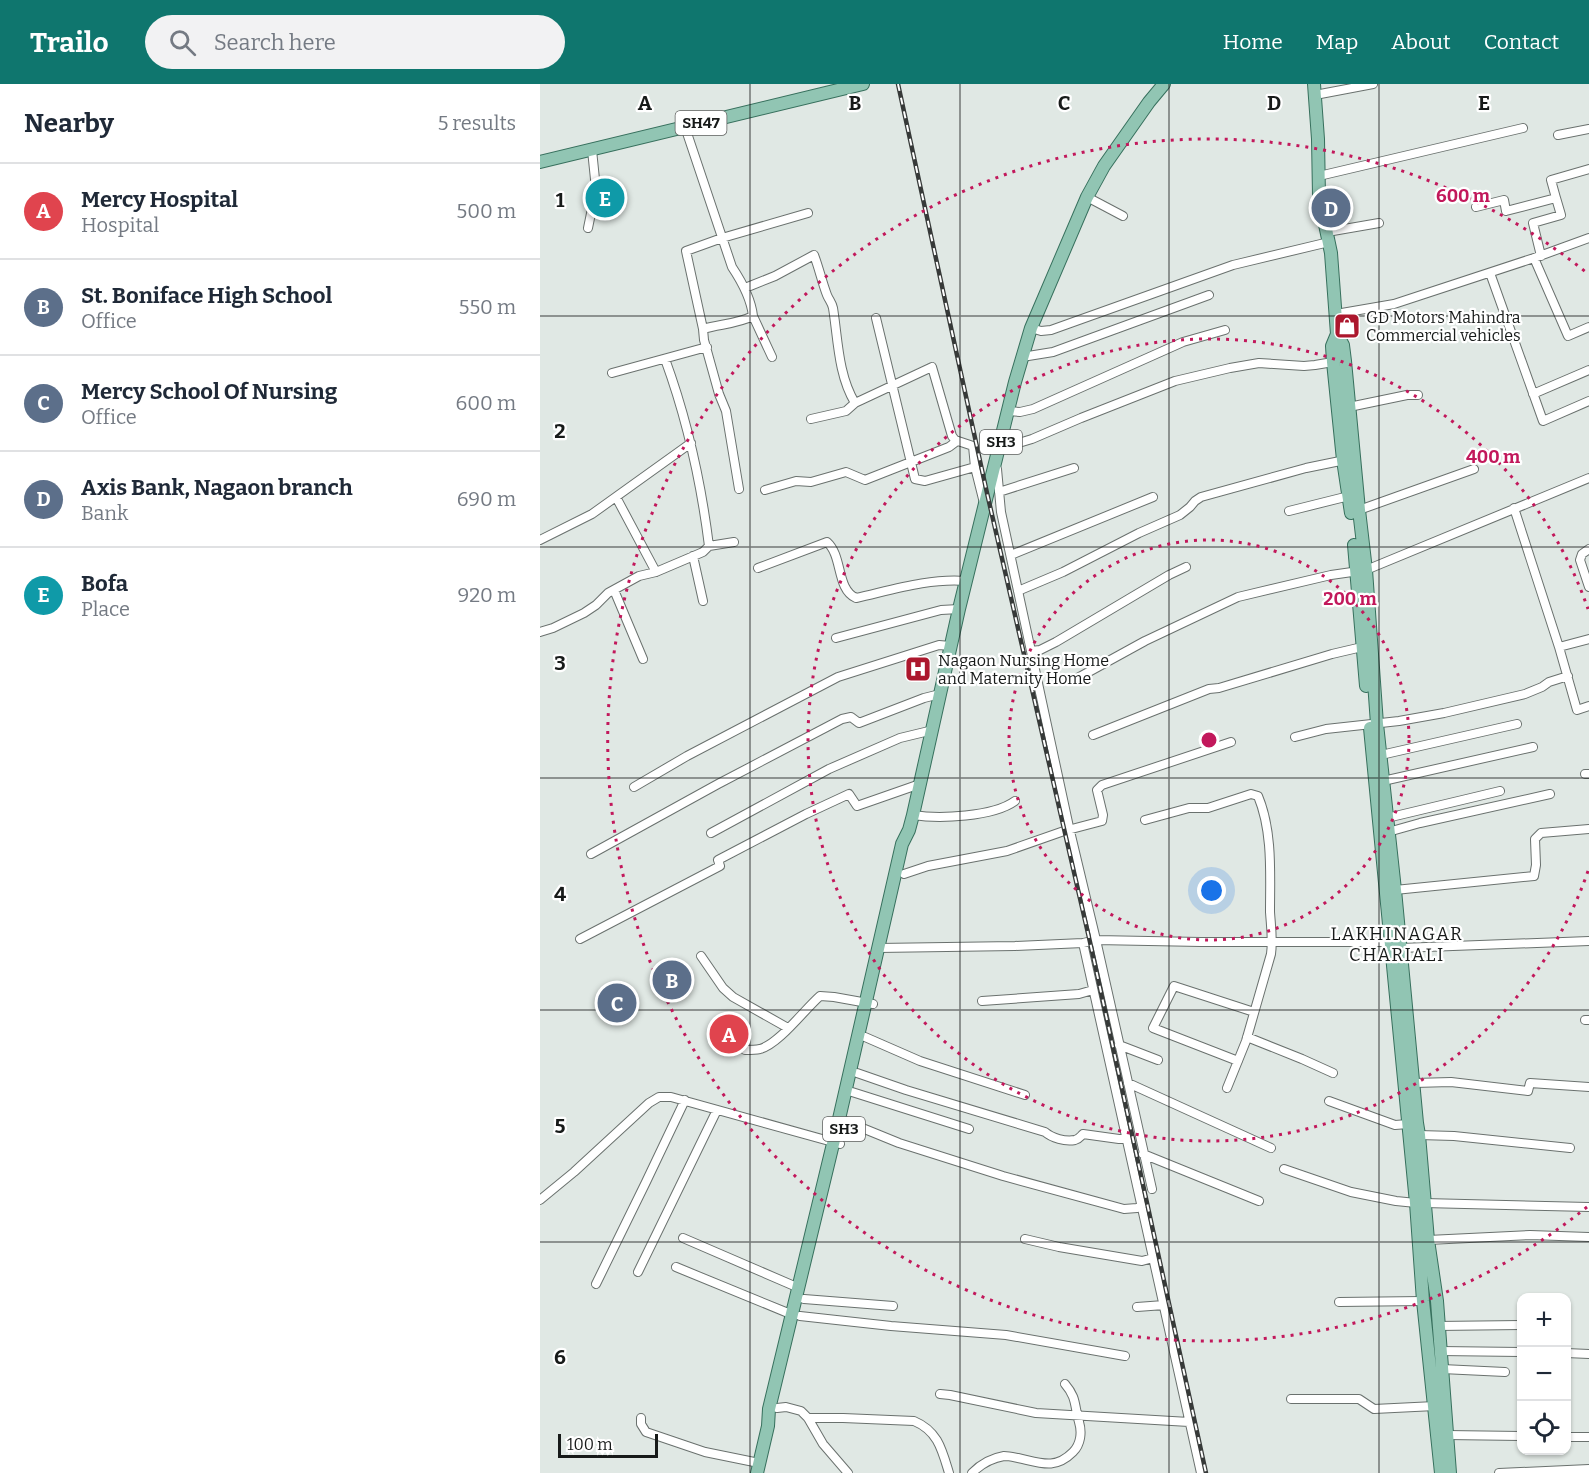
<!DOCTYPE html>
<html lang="en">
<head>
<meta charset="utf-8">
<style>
  body { margin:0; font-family:Bitter,serif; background:#f2f2f3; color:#1f2937 }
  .controls { position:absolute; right:18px; bottom:18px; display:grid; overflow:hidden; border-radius:12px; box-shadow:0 2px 4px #0004 }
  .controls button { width:54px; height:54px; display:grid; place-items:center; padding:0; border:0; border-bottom:2px solid #e0e1e3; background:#fff; color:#1f2937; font:30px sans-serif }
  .scale { position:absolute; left:18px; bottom:15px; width:100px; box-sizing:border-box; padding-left:6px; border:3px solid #171a19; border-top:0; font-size:16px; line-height:21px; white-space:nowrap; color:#171a19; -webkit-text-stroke:4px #fff; paint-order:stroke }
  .you { position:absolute; left:672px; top:807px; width:21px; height:21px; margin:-15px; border:4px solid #fff; border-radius:50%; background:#1a73e8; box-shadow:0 0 0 9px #1a73e833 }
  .badge { display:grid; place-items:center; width:39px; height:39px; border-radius:50%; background:#0f766e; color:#fff; font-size:20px; font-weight:700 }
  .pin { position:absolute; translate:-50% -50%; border:3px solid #fff; box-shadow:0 2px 6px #0006 }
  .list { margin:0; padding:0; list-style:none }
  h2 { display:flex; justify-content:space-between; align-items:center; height:78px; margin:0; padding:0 24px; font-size:26px }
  h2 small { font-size:20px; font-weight:400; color:#747a83 }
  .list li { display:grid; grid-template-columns:39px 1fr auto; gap:18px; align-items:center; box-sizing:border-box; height:96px; padding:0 24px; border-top:2px solid #e0e1e3 }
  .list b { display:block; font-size:22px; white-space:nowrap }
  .list p { margin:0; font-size:20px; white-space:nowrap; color:#747a83 }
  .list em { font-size:20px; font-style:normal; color:#747a83 }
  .icon { flex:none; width:33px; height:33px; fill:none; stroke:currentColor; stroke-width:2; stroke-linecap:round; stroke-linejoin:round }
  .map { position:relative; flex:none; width:1049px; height:1389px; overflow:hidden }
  header { display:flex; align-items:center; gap:36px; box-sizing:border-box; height:84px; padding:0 30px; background:#0f766e; color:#fff }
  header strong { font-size:28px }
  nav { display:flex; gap:33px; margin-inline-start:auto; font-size:21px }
  .search { width:420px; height:54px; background:#f2f2f3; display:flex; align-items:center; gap:15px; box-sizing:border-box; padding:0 21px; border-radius:33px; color:#747a83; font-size:22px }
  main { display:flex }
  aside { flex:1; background:#fff }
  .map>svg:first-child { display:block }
</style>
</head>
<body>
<header>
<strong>Trailo</strong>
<div class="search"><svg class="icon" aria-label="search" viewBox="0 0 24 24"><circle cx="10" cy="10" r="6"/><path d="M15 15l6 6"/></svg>Search here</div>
<nav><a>Home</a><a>Map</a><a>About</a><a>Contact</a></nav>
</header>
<main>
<aside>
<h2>Nearby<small>5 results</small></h2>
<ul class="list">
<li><span class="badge" style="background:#e0444e">A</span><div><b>Mercy Hospital</b><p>Hospital</p></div><em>500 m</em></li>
<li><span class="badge" style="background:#5c6f8a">B</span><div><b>St. Boniface High School</b><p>Office</p></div><em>550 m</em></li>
<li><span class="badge" style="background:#5c6f8a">C</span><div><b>Mercy School Of Nursing</b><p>Office</p></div><em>600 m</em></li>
<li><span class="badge" style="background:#5c6f8a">D</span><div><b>Axis Bank, Nagaon branch</b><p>Bank</p></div><em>690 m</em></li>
<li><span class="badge" style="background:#0f9aa8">E</span><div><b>Bofa</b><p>Place</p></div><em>920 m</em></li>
</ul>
</aside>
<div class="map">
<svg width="1049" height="1389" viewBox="0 0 1049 1389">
  <rect width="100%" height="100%" fill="#e0e8e4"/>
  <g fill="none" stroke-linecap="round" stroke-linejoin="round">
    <defs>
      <path id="minor" d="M775,11L833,0
        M145,43L192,183C202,198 211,214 213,232C197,240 180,240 163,245L164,256L179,310L186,327L199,405
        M1018,51L1049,45
        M779,92L983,44
        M547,113L583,132
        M936,123L964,116L966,127L1016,114L1011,96L1049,85
        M48,144L56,105L52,66
        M787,148L839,139
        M1001,172L993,139L1021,131L1016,114
        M994,174L1028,252L1049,243
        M950,189L1003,337L1049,317
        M205,204L235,192L274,171C279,184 282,198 287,211C289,216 292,219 293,224C298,255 298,291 315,319
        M796,230L854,220L994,174L1049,154
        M213,232L232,273
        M336,234L375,395L385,397L435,383
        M491,244L501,247L511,246L693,181L789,158
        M163,245L146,167L182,154L268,129
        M482,273L513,268L669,211
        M72,289L167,263
        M993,310L1049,286
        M809,323L867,311H878
        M468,327L480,328L493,325L643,258L685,246
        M271,335L306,327L315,319L392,283L412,352L415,356L433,362L435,383L444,419
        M461,356L482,358L492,355L541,334L635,297L690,284L719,279L764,282L775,281L793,278
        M457,385L461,428L529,743L556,856L612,1105
        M225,406L256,397L271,398L306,388L325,396L409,363L417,357
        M459,408L534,384
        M76,413L116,488
        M974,424L1019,563L1037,626L1049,622
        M819,426L934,385
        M749,427L809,412
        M0,456L52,430L151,359
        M169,462L194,458
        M1049,465L1042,470L1040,476L1049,503
        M471,471L613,413
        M153,472L163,517
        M218,484L287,458C303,472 296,505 316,514C352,506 389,494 426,497
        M74,506L103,575
        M478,507L523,488L599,449L640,431L650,423L655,417L661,413L766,384L805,376
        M0,548L13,544L44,529L56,521L68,509L99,492L116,488L163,468L169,462C161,398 147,335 125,275
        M296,554L401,526L419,525
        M1019,563L1049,555
        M491,567L500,566L516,558L629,491L646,483
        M534,596L605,557L698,513L791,491L826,486L1049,394
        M553,651L669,605L679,604L792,570L822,563
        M755,653L786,645L859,637L904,629L985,610L1002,603L1009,598L1028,592
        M841,671L977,640
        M1045,690H1049
        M843,697L993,663
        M94,703L147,672L298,593L399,561L410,562
        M373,731C399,735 453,733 475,717
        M847,734L960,707
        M605,736L649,724H668L711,710L718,712C733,748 730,791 730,828C731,843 733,856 731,870L706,957L687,1004
        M848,748L880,739L1010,710
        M171,749L289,685L360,654L393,646
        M51,770L178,700L302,635L311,633L319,639L384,614L400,610
        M364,790L388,782L467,767L524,747L562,737L563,731L557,706L562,701L691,658
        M855,806L994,792L996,781L995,755L1001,749L1049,745
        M40,855L180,782L178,776L266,730L309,710L317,722L380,700
        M543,859L661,1389
        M338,864L475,862L543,859L556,856L661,858H855
        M860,864L1049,857
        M161,872L183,904L193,913L248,944
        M442,917L539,910L553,906
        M1045,936H1049
        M325,953L380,977L485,1011
        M707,953L762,975L793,989
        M579,961L618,976
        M205,966C210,966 215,966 220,965C239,960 264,926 280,912L294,913L333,920
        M698,977L613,944L634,902L714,928
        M317,989L366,1006L505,1048C512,1054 525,1058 535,1056C539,1055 540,1053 543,1050L579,1055H587
        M588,999L731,1064
        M874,999L911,998L988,1007L990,999L1049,1003
        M312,1008L429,1045
        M789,1017L855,1041L868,1040
        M305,1037L359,1059L463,1092L584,1125L597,1124L602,1122
        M879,1051L914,1052L1030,1064
        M603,1070L719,1117
        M744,1085L811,1108L856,1117L876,1119
        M0,1116L34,1088L109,1019L119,1013H131L300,1060
        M884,1119L1049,1123
        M143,1154L259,1204
        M485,1155L519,1163L602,1177L613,1174
        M888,1156L990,1151L1049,1153
        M136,1183L253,1231
        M98,1188L177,1026
        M56,1200L106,1098L145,1016
        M264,1215L353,1222
        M799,1218L883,1217
        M597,1223L624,1221
        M260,1232L351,1242L466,1251L585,1272
        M897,1242L981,1241
        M900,1267L981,1268
        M1026,1269L1049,1270
        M902,1285L965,1288
        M400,1310L410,1311L496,1329L649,1338
        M751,1315H819L834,1325L895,1322
        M237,1324L246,1323L261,1327L268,1334L283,1360L308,1389
        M101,1334V1340L106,1348L165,1368L219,1379
        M268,1334H303L374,1337C398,1347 402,1366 409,1389
        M907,1351L981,1352
        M1026,1353H1049
        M432,1389C441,1380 452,1374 464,1372C469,1372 473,1373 478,1374C501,1379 515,1386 533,1368C541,1360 542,1348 539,1338C534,1321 537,1314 525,1300
        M959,1389L1049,1385"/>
      <path id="primary" d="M774,0L778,55L779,112L791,169L797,250L803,261L805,277L819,426L826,486L837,640L855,806L877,1039L879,1051L888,1156L897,1217L910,1389
        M0,78L323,0
        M797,250L792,262L793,278L803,376L811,429
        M814,461L826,602
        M830,644L876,1119L883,1217L901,1389
        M217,1389L228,1342L229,1325L299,1035L362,760L369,746L373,731L419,525L475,298L491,244L547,113L564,82L609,18L624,0"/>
    </defs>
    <use href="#minor" stroke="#6a716e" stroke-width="10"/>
    <use href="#primary" stroke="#37705d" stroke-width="14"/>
    <use href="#minor" stroke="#fff" stroke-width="8"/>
    <use href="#primary" stroke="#91c5b3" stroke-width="12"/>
    <defs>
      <path id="rail" d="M358,0L447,409L550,858L666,1389"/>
    </defs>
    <use href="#rail" stroke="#373a39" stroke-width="4.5"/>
    <use href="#rail" stroke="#fff" stroke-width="2" stroke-dasharray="7" stroke-linecap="butt"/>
  </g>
  <path fill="none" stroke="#171a19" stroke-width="1.5" stroke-opacity="0.55" d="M210,0V1389M420,0V1389M629,0V1389M839,0V1389M0,232H1049M0,463H1049M0,694H1049M0,926H1049M0,1158H1049"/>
  <g fill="none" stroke="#c2185b" stroke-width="3" stroke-dasharray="3 6">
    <circle cx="669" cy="656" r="200"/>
    <path d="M1048 787A401 401 0 1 1 1048 525"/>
    <path d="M1047 1123A601 601 0 1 1 1047 189"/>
  </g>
  <defs>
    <symbol id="shop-square" viewBox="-11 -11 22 22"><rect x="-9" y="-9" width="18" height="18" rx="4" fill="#ac172d" stroke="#fff"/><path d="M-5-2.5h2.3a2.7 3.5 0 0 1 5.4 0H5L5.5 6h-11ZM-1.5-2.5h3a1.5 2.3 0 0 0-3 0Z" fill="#fff"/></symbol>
    <symbol id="hospital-square" viewBox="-11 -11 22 22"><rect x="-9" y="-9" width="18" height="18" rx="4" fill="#ac172d" stroke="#fff"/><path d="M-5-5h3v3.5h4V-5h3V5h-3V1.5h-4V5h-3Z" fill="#fff"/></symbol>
  </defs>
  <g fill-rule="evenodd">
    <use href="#shop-square" x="792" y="227" width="30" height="30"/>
    <use href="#hospital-square" x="363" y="570" width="30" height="30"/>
  </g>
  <g text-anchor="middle" stroke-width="4.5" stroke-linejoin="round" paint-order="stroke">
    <g fill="#fff" stroke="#5d5f5e" stroke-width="1.5">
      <rect x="135.5" y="27" width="51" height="24" rx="4.5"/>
      <rect x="440" y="346" width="42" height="24" rx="4.5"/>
      <rect x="283" y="1033" width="42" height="24" rx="4.5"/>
    </g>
    <g font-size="15" font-weight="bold" fill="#171a19">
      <text x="161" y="44">SH47</text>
      <text x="461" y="363">SH3</text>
      <text x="304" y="1050">SH3</text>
    </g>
    <g font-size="16" fill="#171a19" stroke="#fff" text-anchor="start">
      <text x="826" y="239">GD Motors Mahindra<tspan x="826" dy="18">Commercial vehicles</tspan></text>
      <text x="398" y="582">Nagaon Nursing Home<tspan x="398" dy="18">and Maternity Home</tspan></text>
    </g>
    <g font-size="18" letter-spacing="1.5" fill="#171a19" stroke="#fff">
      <text x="857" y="856">LAKHINAGAR<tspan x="857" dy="21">CHARIALI</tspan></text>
    </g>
  </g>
  <g font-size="20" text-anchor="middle" font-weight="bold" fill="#171a19" stroke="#fff" stroke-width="4.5" stroke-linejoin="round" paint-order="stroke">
    <text x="105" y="26">A</text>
    <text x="315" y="26">B</text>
    <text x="524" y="26">C</text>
    <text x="734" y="26">D</text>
    <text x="944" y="26">E</text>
    <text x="20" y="123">1</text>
    <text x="20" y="354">2</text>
    <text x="20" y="586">3</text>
    <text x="20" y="817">4</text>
    <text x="20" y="1049">5</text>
    <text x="20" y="1280">6</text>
  </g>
  <circle cx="669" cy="656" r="9" fill="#c2185b" stroke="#fff" stroke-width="3"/>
  <g font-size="18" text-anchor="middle" font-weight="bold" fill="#c2185b" stroke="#fff" stroke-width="4.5" stroke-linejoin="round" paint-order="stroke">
    <text x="923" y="118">600 m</text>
    <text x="953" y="379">400 m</text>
    <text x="810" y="521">200 m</text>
  </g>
</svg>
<div class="controls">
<button>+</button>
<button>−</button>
<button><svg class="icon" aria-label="locate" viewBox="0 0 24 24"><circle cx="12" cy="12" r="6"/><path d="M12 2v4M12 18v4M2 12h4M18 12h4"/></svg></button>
</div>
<div class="scale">100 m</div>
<div class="you"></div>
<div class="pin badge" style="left:189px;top:950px;background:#e0444e">A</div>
<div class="pin badge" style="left:132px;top:896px;background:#5c6f8a">B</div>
<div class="pin badge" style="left:77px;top:919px;background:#5c6f8a">C</div>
<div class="pin badge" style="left:791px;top:124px;background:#5c6f8a">D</div>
<div class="pin badge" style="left:65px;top:114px;background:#0f9aa8">E</div>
</div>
</main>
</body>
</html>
